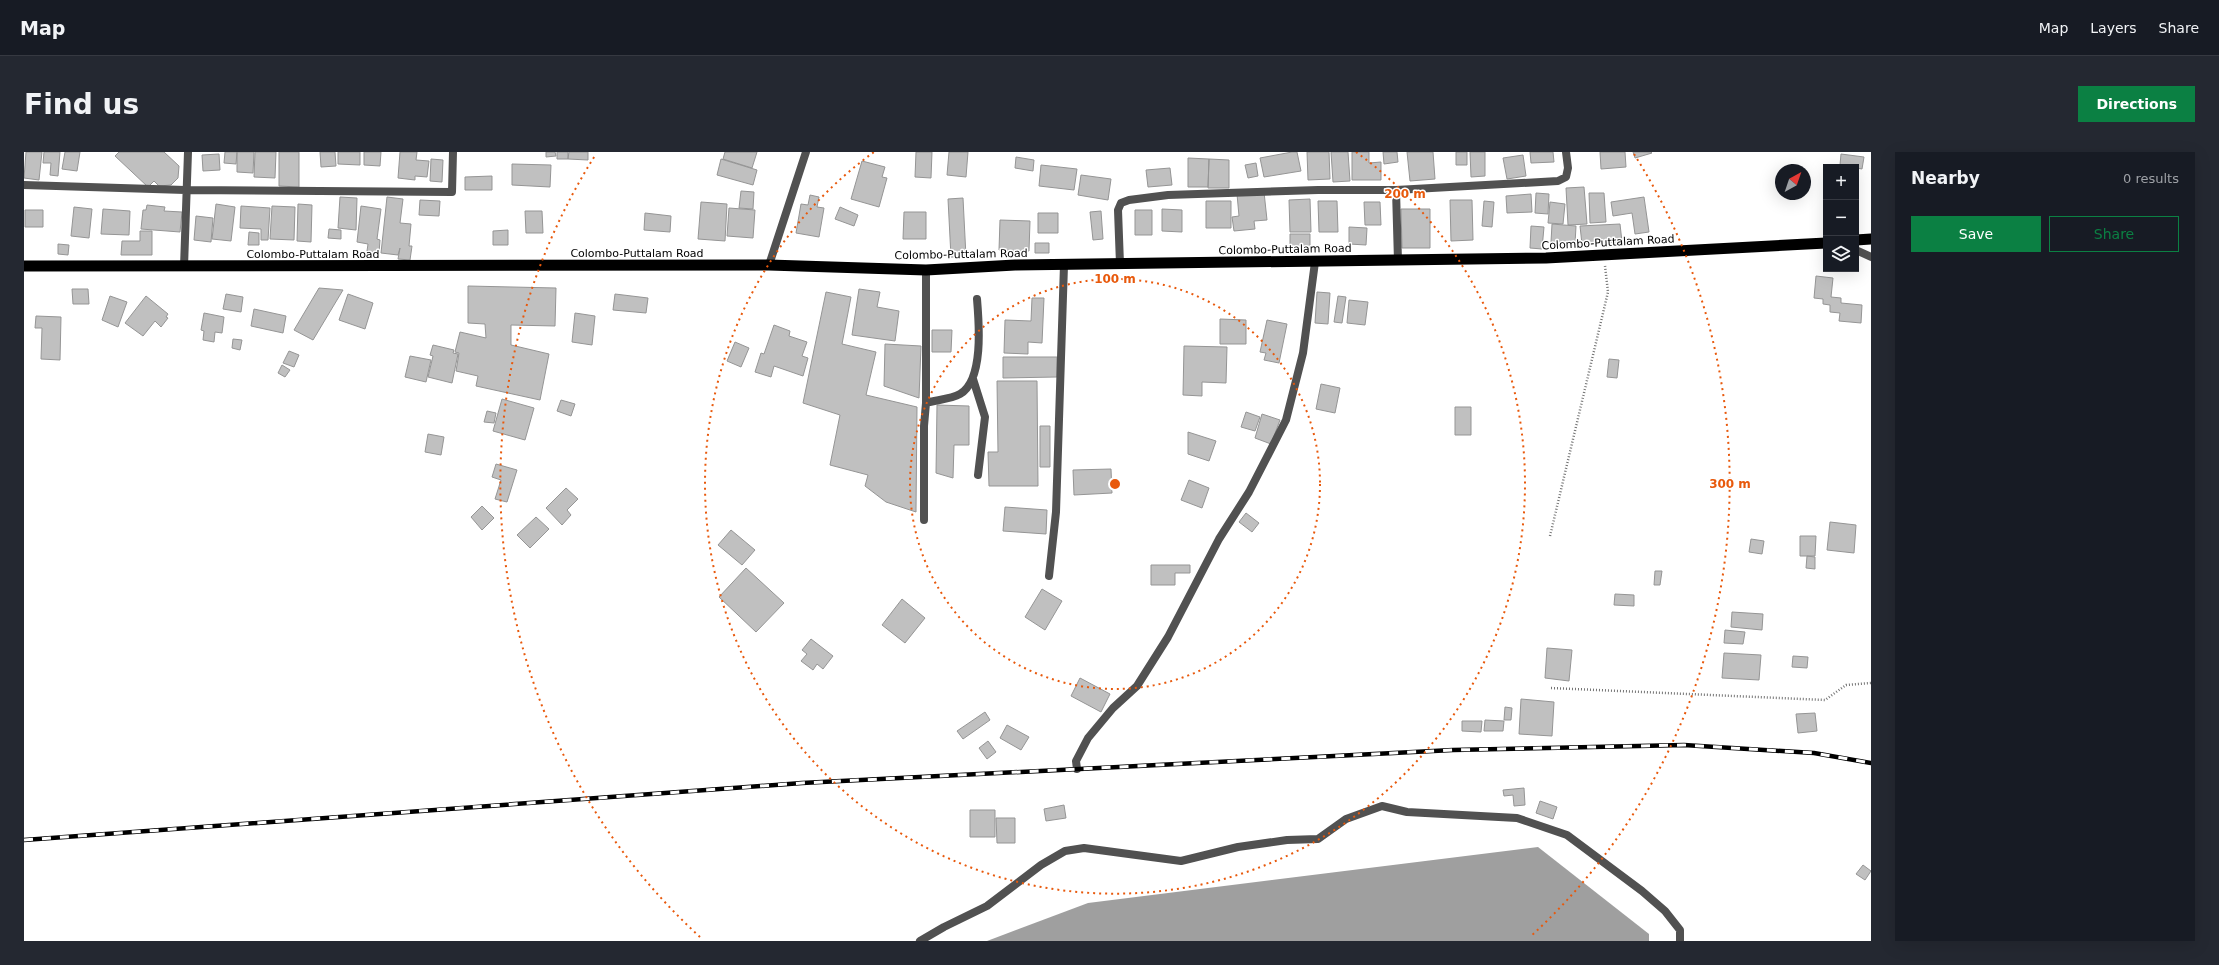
<!DOCTYPE html>
<html lang="en">
<head>
<meta charset="utf-8">
<style>
  body { margin:0; font-family:"DejaVu Sans",sans-serif; background:#242831; color:#f1f3f6 }
  .controls { position:absolute; right:12px; top:12px; display:grid; overflow:hidden; border-radius:0px; box-shadow:0 4px 16px #0002 }
  .controls button { width:36px; height:36px; display:grid; place-items:center; padding:0; border:0; border-bottom:1px solid #363941; background:#171b24; color:#f1f3f6; font:20px sans-serif }
  .compass { position:absolute; left:1751px; top:12px; width:36px; height:36px; border-radius:50%; background:#171b24; box-shadow:0 4px 16px #0002; rotate:40deg }
  .list { margin:0; padding:0; list-style:none }
  h2 { display:flex; justify-content:space-between; align-items:center; height:52px; margin:0; padding:0 16px; font-size:17px }
  h2 small { font-size:13px; font-weight:400; color:#9ea1a6 }
  .actions { display:flex; gap:8px; padding:12px 16px }
  .actions a { flex:1; padding:9px 0; border:1px solid #0b8043; border-radius:0px; text-align:center; font-size:14px; color:#0b8043 }
  .actions .main { background:#0b8043; color:#fff }
  .icon { flex:none; width:22px; height:22px; fill:none; stroke:currentColor; stroke-width:2; stroke-linecap:round; stroke-linejoin:round }
  .map { position:relative; flex:none; width:1847px; height:789px; overflow:hidden; border-radius:0px }
  header { display:flex; align-items:center; gap:24px; box-sizing:border-box; height:56px; padding:0 20px; background:#171b24; border-bottom:1px solid #363941 }
  header strong { font-size:19px }
  nav { display:flex; gap:22px; margin-inline-start:auto; font-size:14px }
  .intro { display:flex; align-items:center; justify-content:space-between; box-sizing:border-box; height:96px; padding:0 24px }
  h1 { margin:0; font-size:28px }
  .button { padding:10px 18px; border-radius:0px; background:#0b8043; color:#fff; font-size:14px; font-weight:700 }
  main { display:flex; gap:24px; padding:0 24px }
  aside { flex:1; background:#171b24; border-radius:0px; box-shadow:0 4px 16px #0002 }
  .map>svg:first-child { display:block }
</style>
</head>
<body>
<header>
<strong>Map</strong>
<nav><a>Map</a><a>Layers</a><a>Share</a></nav>
</header>
<div class="intro"><h1>Find us</h1><a class="button">Directions</a></div>
<main>
<div class="map">
<svg width="1847" height="789" viewBox="0 0 1847 789">
  <rect width="100%" height="100%" fill="#fff"/>
  <path fill="#9f9f9f" d="M1514,695L1625,782V789H963L1064,751Z"/>
  <path fill="#c0c0c0" stroke="#959595" d="M2,0H18L15,28L0,26Z
    M20,0H36L34,24L26,23L27,11H19Z
    M41,0H56L53,19L38,17Z
    M95,0H140L155,14L154,26L147,33L135,34L130,29L124,35L91,4Z
    M201,0H213L212,12L200,11Z
    M213,0H230L229,21L213,20Z
    M231,0H252L251,26L230,25Z
    M255,0H275V35L255,34Z
    M296,0H311L312,14L297,15Z
    M314,0H336V13L314,12Z
    M340,0H357L356,14L340,13Z
    M376,0H393L392,8L405,9L403,25L391,24V28L374,26Z
    M522,0H531L532,4L522,5Z
    M533,0H544V7H533Z
    M545,0H564V8L544,7Z
    M701,0H733L728,16L699,7Z
    M892,0H908L907,26L891,25Z
    M925,0H944L942,25L923,23Z
    M1268,0H1273L1277,19L1240,25L1236,6Z
    M1283,0H1305L1306,27L1284,28Z
    M1307,0H1324L1326,29L1309,30Z
    M1328,0H1345V11L1357,10V28H1328Z
    M1359,0H1373L1374,10L1360,12Z
    M1383,0H1409L1411,27L1386,29Z
    M1432,0H1443V13H1432Z
    M1446,0H1461V24L1447,25Z
    M1506,0H1529L1530,10L1507,11Z
    M1576,0H1601L1602,15L1577,17Z
    M1609,0H1627L1628,1L1611,6Z
    M195,2L196,18L179,19L178,3Z
    M1817,2L1840,5L1838,17L1816,13Z
    M1499,3L1502,24L1483,27L1479,6Z
    M992,5L1010,8L1009,19L991,16Z
    M1164,6L1185,7L1184,35H1164Z
    M407,7L419,8L418,30L406,29Z
    M697,7L733,18L729,33L693,23Z
    M1185,7L1205,8V36H1184Z
    M838,9L861,15L858,25L863,26L855,55L827,47Z
    M1232,11L1234,24L1224,26L1221,13Z
    M488,12L527,13L526,35L488,33Z
    M1017,13L1053,17L1050,38L1015,34Z
    M1146,16L1148,33L1124,35L1122,18Z
    M1057,23L1087,27L1084,48L1054,43Z
    M468,24V38H441V25Z
    M1560,35L1563,72L1544,73L1542,36Z
    M717,39L730,40L729,57L715,56Z
    M1240,40L1243,68L1230,69L1231,77L1210,79L1208,65L1215,64L1213,42Z
    M1512,41L1525,42L1524,62L1511,61Z
    M1565,41H1580L1582,70L1566,71Z
    M1507,42L1508,60L1483,61L1482,44Z
    M786,43L795,45L793,55L800,56L795,85L772,81L777,52L784,53Z
    M316,45L333,46L332,78L314,76Z
    M363,45L379,47L376,71L387,72L385,94H388L386,108L374,107L376,96L374,103L357,101Z
    M1620,45L1625,80L1611,82L1608,61L1589,64L1587,50Z
    M939,46L942,105H927L924,47Z
    M1286,47L1287,80H1266L1265,48Z
    M396,48L416,49L415,64L395,63Z
    M1426,48H1448L1449,88L1427,89Z
    M1182,49H1207V76H1182Z
    M1294,49H1313L1314,80H1295Z
    M1460,49L1470,50L1468,75L1458,74Z
    M677,50L703,52L701,89L674,87Z
    M1340,50H1356L1357,73H1341Z
    M1526,50L1541,52L1539,72L1524,71Z
    M192,52L211,55L207,89L188,87Z
    M274,52L288,53L287,90L273,89Z
    M123,53L141,55L140,59L158,60L156,80L117,77L119,58H122Z
    M217,54L246,56L244,88H237V77L216,76Z
    M248,54L271,55L270,88L246,87Z
    M337,54L357,57L353,87L356,88L355,101L343,99L344,92L333,90Z
    M50,55L68,57L65,86L47,84Z
    M816,55L834,63L830,74L811,67Z
    M705,56L731,58L729,86L703,84Z
    M79,57L106,59L105,83L77,82Z
    M1138,57L1158,58V80L1138,79Z
    M1377,57H1406V96H1378Z
    M1,58H19V75H1Z
    M1111,58H1128V83H1111Z
    M501,59H518L519,81H502Z
    M1077,59L1079,87L1069,88L1066,60Z
    M880,60H902V87H879Z
    M621,61L647,64L646,80L620,78Z
    M1014,61H1034V81H1014Z
    M172,64L189,66L187,90L170,88Z
    M976,68L1006,69L1005,99L975,98Z
    M1528,72L1552,74L1551,92L1527,90Z
    M1596,72L1598,90L1558,92L1556,74Z
    M1507,74L1520,75L1518,97L1506,96Z
    M1325,75L1343,76L1342,93L1325,92Z
    M305,77L317,78V87L304,86Z
    M484,78V93H469V79Z
    M116,79H128V103H97L98,89H116Z
    M225,80L235,81V93H224Z
    M1266,82H1286V95H1266Z
    M1011,91H1025V101H1011Z
    M34,92L45,93L44,103L34,102Z
    M1792,124L1809,126L1807,145L1817,146V151L1838,153L1837,171L1815,169L1816,161L1806,160V153L1799,152V147L1790,146Z
    M444,134L532,136L531,174L487,173V193L525,202L516,248L452,234L454,224L432,219L435,201L431,200L436,180L462,186L461,172L444,171Z
    M295,136L319,138L289,188L270,178Z
    M48,137H64L65,152H49Z
    M835,137L856,140L853,155L875,159L871,189L828,183Z
    M802,140L827,145L818,192L852,200L842,243L893,255L892,360L862,350L841,334L844,323L806,313L816,263L779,251Z
    M1293,140L1306,141L1304,172L1291,171Z
    M202,142L219,145L217,160L199,157Z
    M324,142L349,151L341,177L315,168Z
    M591,142L624,146L622,161L589,158Z
    M86,144L103,150L94,175L78,168Z
    M122,144L144,162L142,165L144,166L137,175L131,169L119,184L101,171Z
    M1314,144L1322,145L1318,171L1310,170Z
    M1008,146H1020L1018,191L1004,190V202L980,201L981,168L1007,169Z
    M1325,148L1344,150L1341,173L1323,171Z
    M230,157L262,164L259,181L227,174Z
    M180,161L200,165L198,181L191,180L190,190L179,188L180,179L177,178Z
    M551,161L571,164L568,193L548,190Z
    M12,164L37,165L36,208L17,207L18,176H11Z
    M1196,167L1222,168V192H1196Z
    M1243,168L1263,172L1255,211L1240,208L1242,201L1236,200Z
    M750,173L766,179L765,184L783,190L778,204L784,206L779,224L750,214L747,225L731,220L737,201L740,202Z
    M908,178H928L927,200H908Z
    M209,187L218,188L216,198L208,196Z
    M711,190L725,196L717,215L703,209Z
    M861,192L897,194L895,246L860,234Z
    M409,193L430,198L429,201L434,202L428,231L404,225L409,204L406,203Z
    M1160,194L1203,195L1202,231L1178,230V244L1159,243Z
    M265,199L275,203L270,215L259,211Z
    M386,204L407,208L402,230L381,225Z
    M979,205H1033V225L979,226Z
    M1585,207L1595,208L1593,226L1583,225Z
    M258,213L266,218L261,225L254,221Z
    M973,229H1013L1014,334H965L964,300H974Z
    M1297,232L1316,236L1311,261L1292,257Z
    M478,247L510,256L501,288L469,279Z
    M537,248L551,252L547,264L533,259Z
    M913,253L945,254V293H930L929,326L912,321Z
    M1431,255H1447V283H1431Z
    M463,259L472,261L470,271L460,270Z
    M1222,260L1236,265L1231,279L1217,275Z
    M1238,262L1256,268L1247,292L1231,286Z
    M1016,274H1026V315H1016Z
    M1164,280L1192,289L1185,309L1164,302Z
    M404,282L420,285L417,303L401,300Z
    M472,312L493,318L483,350L471,347L477,328L468,325Z
    M1087,317L1088,341L1050,343L1049,318Z
    M1165,328L1185,336L1178,356L1157,348Z
    M542,336L554,347L543,358L547,363L538,373L522,356Z
    M458,354L470,366L458,378L447,365Z
    M981,355L1023,358L1022,382L979,379Z
    M1222,361L1235,371L1228,380L1215,370Z
    M512,365L525,377L506,396L493,383Z
    M1806,370L1832,373L1830,401L1803,398Z
    M707,378L731,398L718,413L694,393Z
    M1776,384H1792L1791,404H1776Z
    M1727,387L1740,389L1738,402L1725,400Z
    M1783,404L1791,405V417L1782,416Z
    M1127,413H1166V421H1151V433H1127Z
    M722,416L760,451L732,480L695,445Z
    M1631,419H1638L1636,433H1630Z
    M1018,437L1038,449L1021,478L1001,465Z
    M1591,442L1610,443V454L1590,453Z
    M878,447L901,466L881,491L858,473Z
    M1708,460L1739,462L1738,478L1707,475Z
    M1701,478L1721,480L1719,492L1700,491Z
    M787,487L809,504L799,517L793,512L789,518L777,509L783,502L778,498Z
    M1523,496L1548,498L1545,529L1521,526Z
    M1700,501L1737,503L1735,528L1698,526Z
    M1769,504L1784,505L1783,516L1768,515Z
    M1056,526L1086,542L1077,560L1047,544Z
    M1497,547L1530,550L1528,584L1495,582Z
    M1481,555L1488,556L1487,568H1480Z
    M961,560L966,568L939,587L933,579Z
    M1791,561L1793,579L1774,581L1772,562Z
    M1461,568L1480,569L1479,579H1460Z
    M1438,569H1458L1457,580L1438,579Z
    M983,573L1005,585L997,598L976,586Z
    M964,589L972,600L963,607L955,596Z
    M1500,636L1501,653L1490,654L1489,643L1480,644L1479,638Z
    M1516,649L1533,655L1529,667L1512,661Z
    M1040,653L1042,666L1022,669L1020,657Z
    M946,658H971V685H946Z
    M972,666H991V691H973Z
    M1839,713L1847,719L1841,728L1832,722Z"/>
  <g fill="none" stroke-linecap="round" stroke-linejoin="round">
    <path stroke="#737373" stroke-width="2.5" stroke-dasharray="1 2" stroke-linecap="butt" d="M1526,384L1584,140L1581,114
      M1527,536L1801,548L1822,533L1847,531"/>
    <path stroke="#515151" stroke-width="8" d="M0,33L161,38L428,40L429,0
      M1372,38L1374,109
      M1832,98L1847,105
      M1096,112L1094,58L1097,51L1105,48L1144,43L1294,38H1372L1534,29L1542,25L1544,16L1542,0
      M745,113L782,0
      M160,115L164,0
      M902,118V251
      M949,227L961,265L954,323
      M900,368V274L902,251C912,248 927,247 936,242C960,228 955,171 953,147
      M1025,424L1032,360L1040,113
      M1053,617L1052,609L1064,586L1089,556L1113,534L1144,485L1195,387L1225,340L1262,268L1279,201L1291,110
      M896,789L920,775L963,754L1017,713L1041,699L1060,696L1157,709L1214,695L1263,688L1294,687L1322,667L1358,654L1383,660L1493,666L1543,683L1618,739L1641,759L1656,778V789"/>
    <path stroke="#000" stroke-width="11" d="M1832,88L1847,87
      M0,114L745,113L902,118L991,113L1522,106L1802,91"/>
    <defs>
      <path id="rail" d="M0,688L778,631L1429,598L1660,593L1790,601L1847,611"/>
    </defs>
    <use href="#rail" stroke="#000" stroke-width="4.5"/>
    <use href="#rail" stroke="#fff" stroke-width="3" stroke-dasharray="9" stroke-linecap="butt"/>
  </g>
  <g fill="none" stroke="#e8590c" stroke-width="2" stroke-dasharray="2 4">
    <circle cx="1091" cy="332" r="205"/>
    <path d="M1332 0A410 410 0 1 1 850 0"/>
    <path d="M676 785A615 615 0 0 1 572 2M1610 2A615 615 0 0 1 1506 785"/>
  </g>
  <g text-anchor="middle" stroke-width="3" stroke-linejoin="round" paint-order="stroke">
    <g font-size="11" fill="#000" stroke="#fff">
      <text transform="translate(1584 90) rotate(-3)" y="4">Colombo-Puttalam Road</text>
      <text transform="translate(1261 97) rotate(-1)" y="4">Colombo-Puttalam Road</text>
      <text x="613" y="105">Colombo-Puttalam Road</text>
      <text x="289" y="106">Colombo-Puttalam Road</text>
      <text transform="translate(937 102) rotate(-1)" y="4">Colombo-Puttalam Road</text>
    </g>
  </g>
  <circle cx="1091" cy="332" r="6" fill="#e8590c" stroke="#fff" stroke-width="2"/>
  <g font-size="12" text-anchor="middle" font-weight="bold" fill="#e8590c" stroke="#fff" stroke-width="3" stroke-linejoin="round" paint-order="stroke">
    <text x="1381" y="46">200 m</text>
    <text x="1091" y="131">100 m</text>
    <text x="1706" y="336">300 m</text>
  </g>
</svg>
<div class="controls">
<button>+</button>
<button>−</button>
<button><svg class="icon" aria-label="layers" viewBox="0 0 24 24"><path d="M12 4l9 5-9 5-9-5zM3 14l9 5 9-5"/></svg></button>
</div>
<svg class="compass" viewBox="-18 -18 36 36"><path d="M0-13l5 13h-10z" fill="#e53935"/><path d="M0 13l5-13h-10z" fill="#9ea1a6"/></svg>
</div>
<aside>
<h2>Nearby<small>0 results</small></h2>
<ul class="list">
</ul>
<div class="actions"><a class="main">Save</a><a>Share</a></div>
</aside>
</main>
</body>
</html>
